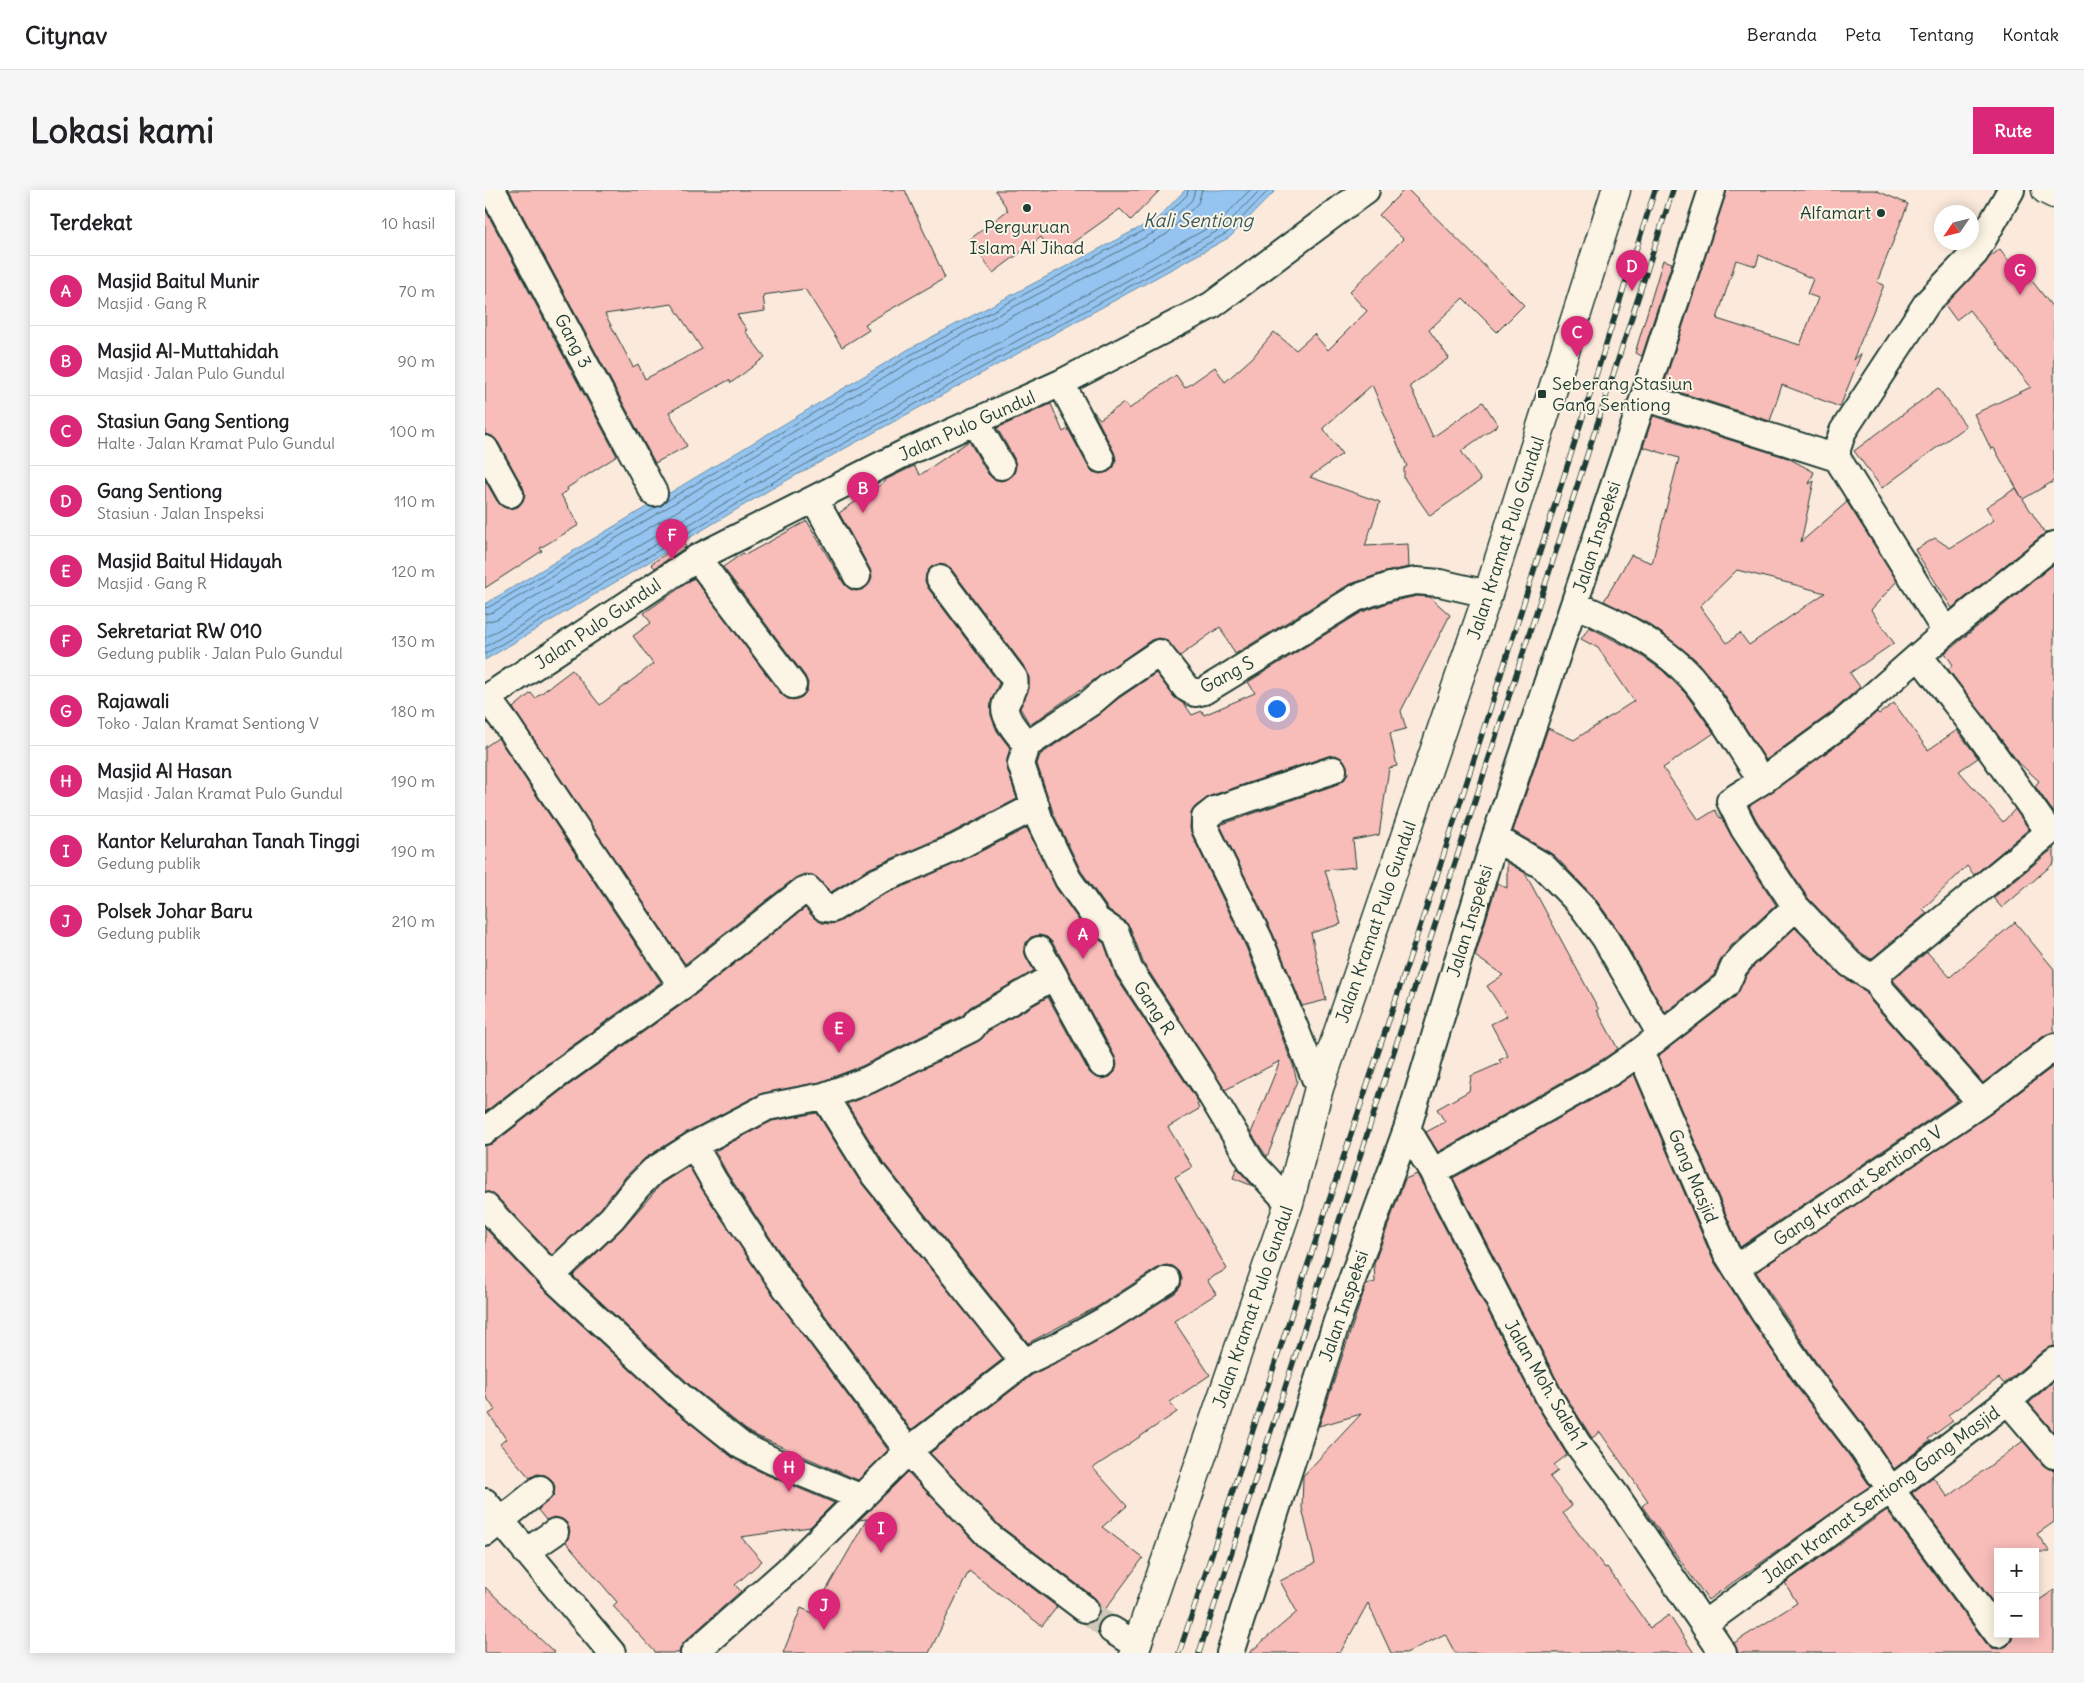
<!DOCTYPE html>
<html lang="id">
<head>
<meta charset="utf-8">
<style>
  body { margin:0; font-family:Delius,sans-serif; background:#f6f6f6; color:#202124 }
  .controls { position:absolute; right:15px; bottom:15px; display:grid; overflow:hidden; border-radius:0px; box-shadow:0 2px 12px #0003 }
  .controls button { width:45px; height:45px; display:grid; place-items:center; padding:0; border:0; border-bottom:1px solid #e0e0e0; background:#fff; color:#202124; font:25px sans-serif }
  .compass { position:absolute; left:1449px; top:15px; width:45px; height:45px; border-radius:50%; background:#fff; box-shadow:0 2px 12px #0003; rotate:235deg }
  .you { position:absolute; left:791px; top:518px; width:18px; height:18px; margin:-12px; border:4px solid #fff; border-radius:50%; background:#1a73e8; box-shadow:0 0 0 8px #1a73e833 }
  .badge { display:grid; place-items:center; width:32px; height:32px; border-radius:50%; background:#db2777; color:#fff; font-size:16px; font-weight:700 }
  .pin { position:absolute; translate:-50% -41px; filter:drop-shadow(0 1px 2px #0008) }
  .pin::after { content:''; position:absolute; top:26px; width:18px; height:15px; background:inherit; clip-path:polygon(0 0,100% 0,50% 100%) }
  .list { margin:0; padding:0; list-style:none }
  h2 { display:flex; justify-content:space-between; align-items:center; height:65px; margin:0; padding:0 20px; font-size:21px }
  h2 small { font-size:16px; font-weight:400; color:#757577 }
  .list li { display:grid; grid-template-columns:32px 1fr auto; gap:15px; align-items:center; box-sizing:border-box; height:70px; padding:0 20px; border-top:1px solid #e0e0e0 }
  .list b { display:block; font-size:19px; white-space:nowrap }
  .list p { margin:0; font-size:16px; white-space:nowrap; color:#757577 }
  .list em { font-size:16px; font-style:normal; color:#757577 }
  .map { position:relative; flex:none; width:1569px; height:1463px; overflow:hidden; border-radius:0px }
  header { display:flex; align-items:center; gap:30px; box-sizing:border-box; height:70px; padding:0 25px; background:#fff; border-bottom:1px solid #e0e0e0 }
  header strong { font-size:24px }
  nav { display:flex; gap:28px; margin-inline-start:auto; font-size:18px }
  .intro { display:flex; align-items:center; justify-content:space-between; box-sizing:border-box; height:120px; padding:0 30px }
  h1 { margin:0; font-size:35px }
  .button { padding:12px 22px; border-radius:0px; background:#db2777; color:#fff; font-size:18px; font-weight:700 }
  main { display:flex; gap:30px; padding:0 30px }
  aside { flex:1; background:#fff; border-radius:0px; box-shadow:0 2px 12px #0003 }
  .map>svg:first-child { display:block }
</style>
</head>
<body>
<header>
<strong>Citynav</strong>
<nav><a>Beranda</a><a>Peta</a><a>Tentang</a><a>Kontak</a></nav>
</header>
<div class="intro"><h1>Lokasi kami</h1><a class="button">Rute</a></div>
<main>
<aside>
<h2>Terdekat<small>10 hasil</small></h2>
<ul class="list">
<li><span class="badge">A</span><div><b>Masjid Baitul Munir</b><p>Masjid · Gang R</p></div><em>70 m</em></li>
<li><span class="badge">B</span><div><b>Masjid Al-Muttahidah</b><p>Masjid · Jalan Pulo Gundul</p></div><em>90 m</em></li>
<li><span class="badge">C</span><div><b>Stasiun Gang Sentiong</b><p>Halte · Jalan Kramat Pulo Gundul</p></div><em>100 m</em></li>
<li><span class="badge">D</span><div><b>Gang Sentiong</b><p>Stasiun · Jalan Inspeksi</p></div><em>110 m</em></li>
<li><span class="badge">E</span><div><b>Masjid Baitul Hidayah</b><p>Masjid · Gang R</p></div><em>120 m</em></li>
<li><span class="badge">F</span><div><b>Sekretariat RW 010</b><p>Gedung publik · Jalan Pulo Gundul</p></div><em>130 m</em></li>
<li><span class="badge">G</span><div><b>Rajawali</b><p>Toko · Jalan Kramat Sentiong V</p></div><em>180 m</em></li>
<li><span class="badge">H</span><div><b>Masjid Al Hasan</b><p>Masjid · Jalan Kramat Pulo Gundul</p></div><em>190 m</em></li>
<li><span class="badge">I</span><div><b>Kantor Kelurahan Tanah Tinggi</b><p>Gedung publik</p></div><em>190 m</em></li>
<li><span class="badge">J</span><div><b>Polsek Johar Baru</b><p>Gedung publik</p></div><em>210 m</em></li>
</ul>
</aside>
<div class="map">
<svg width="1569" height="1463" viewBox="0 0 1569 1463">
  <rect width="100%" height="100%" fill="#fbeadc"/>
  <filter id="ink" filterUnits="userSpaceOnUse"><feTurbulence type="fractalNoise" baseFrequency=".02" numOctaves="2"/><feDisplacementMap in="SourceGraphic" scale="10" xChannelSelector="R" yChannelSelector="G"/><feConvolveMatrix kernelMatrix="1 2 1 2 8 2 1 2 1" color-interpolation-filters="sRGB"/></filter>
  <g filter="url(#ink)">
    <path fill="#95c4f0" stroke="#668ea5" d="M700,0H791L745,47L286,299L0,470V414L424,159L673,28Z"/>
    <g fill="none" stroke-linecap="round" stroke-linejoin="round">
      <path stroke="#4e737f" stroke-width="1" d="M180,312L427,164L675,32L702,5L703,0
        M0,418L4,417L172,317
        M0,424L8,422L430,169L678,38L707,10L710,0
        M0,432L12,429L434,176L682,44L713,13L717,0
        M0,448L276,283L734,32L765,0
        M0,457L280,289L738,38L775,0
        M0,464L283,295L742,43L784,0"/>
    </g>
    <path fill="#f8bcb9" stroke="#1f3d34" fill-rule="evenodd" d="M24,0H420L460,88L380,134L384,140L357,157L320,99L278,105L280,121L252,125L262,140L260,141L280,167L246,193L244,190L184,222L202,256L170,273ZM187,114L217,159L160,189L153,174L148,177L120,124Z
      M510,0H675L646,30L635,19L569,66L556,47L508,83L484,50L523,20Z
      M919,0H923L1039,115L1012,142L978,108L944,140L964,168L925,196L948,247L998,212L1013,235L976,261L996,290L945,326L919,288V278L922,276L887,195L838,238L857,264L825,287L895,312L880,356L923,354L924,377L900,382L863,395L750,464L735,437L695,466L680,449L673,448L666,450L545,535L535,518L544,499V486L541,479L467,380L460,375L453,374L446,377L441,384L440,391L443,398L514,493L506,511V525L512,541L525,558L522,569V578L532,609L464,644L385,678L346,702L328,685L319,684L310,688L200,774L28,518L46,503L50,508L87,480L115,515L168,474L148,446L166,433L159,423L209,388L296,504L303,509L309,510L317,507L322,500L323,493L320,486L238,377L258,363L260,365L322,331L359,394L365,399L371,401L379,399L385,393L387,387L385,379L354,323L401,291L400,290L429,276L435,285L484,251L503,284L508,289L516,291L523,289L529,284L531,276L529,268L512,238L566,214L578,242L583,239L603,276L608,282L615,284L623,282L629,277L631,270L629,262L608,221L615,229L639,213L644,219L691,185L700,198L730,177L740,192L767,168L789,142L811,160L829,144L843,160L882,121L864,102L918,49L894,25Z
      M1242,0H1390L1423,14L1392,92L1399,95L1368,170L1376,164L1355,217L1297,195L1285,231L1178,197ZM1274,65L1328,89L1322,104L1333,108L1315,155L1232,129L1251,70L1271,76Z
      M0,19L132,266L82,298L83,300L76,305L94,335L55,358L57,361L0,398V290L12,311L18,317L25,319L33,317L38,311L40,304L38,297L13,252L7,246L0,244Z
      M1515,59L1535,86L1540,82L1569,119V291L1538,309L1560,343L1467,418L1430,360L1450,348L1465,358L1509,330L1501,317L1531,298L1537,308L1509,258L1506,259L1489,224L1546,197L1484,120L1471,130L1460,115L1505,67Z
      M1178,70L1187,73L1157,166L1150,163Z
      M1453,198L1481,236L1397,298L1369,261Z
      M1168,226L1303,268L1329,282L1324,294L1329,291L1316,352L1362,312L1412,391L1386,420L1409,453L1365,483L1375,497L1347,522L1281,570L1239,505L1210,469L1195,457L1164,434L1119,411L1146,365L1167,373L1194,268L1158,257ZM1252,380L1307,394L1340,403L1264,455L1255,443L1242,453L1215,416Z
      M198,352L201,357L170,378L166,374Z
      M1569,374V623L1550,596L1554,591L1533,572L1463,479L1468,475L1460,463Z
      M932,406L945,407L965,425L916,521L921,539L905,543L912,576L904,578L894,645L868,650L871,677L840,680L856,734L826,743L841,810L817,816L788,744L735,635L853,594L860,589L863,583L862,576L858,569L851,565L843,566L725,606L711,616L706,622L705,638L707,645L761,757L808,875L812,891L782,967L766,943L795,871L740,900L658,772L645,737L639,731L623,719L596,681L569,625L552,574L555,565L613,525L634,508L671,483L689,507L700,515L707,525L717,521L719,525L770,503L763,492L877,422L909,411Z
      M1104,437L1148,460L1177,480L1200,503L1222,533L1229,543L1178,578L1214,630L1230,620L1235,628L1236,627L1247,647L1291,715L1246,756L1235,771L1229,785L1180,823L1133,740L1109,707L1069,665L1028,641L1063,538L1089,550L1149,511L1113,458L1096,449Z
      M1409,513L1443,560L1472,540L1493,568L1474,581L1518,632L1530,619L1544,639L1489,685L1482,676L1438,719L1442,723L1386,769L1375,762L1323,708L1272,631L1264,616L1365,546L1392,522L1394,524Z
      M13,548L176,792L59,876L0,922V557Z
      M542,638L571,698L600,739L619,753L631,787L714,913L712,914L714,919L683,937L707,977L690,987L742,1079L722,1090L731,1104L689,1131L725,1185L685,1212L692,1222L608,1278L642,1316L617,1337L658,1368L616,1425L614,1424V1414L609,1407L515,1336L445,1263L547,1185L627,1143L690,1103L696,1096L697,1089L695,1082L688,1076L681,1075L674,1077L612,1117L543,1153L398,972L362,914L390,903L494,851L503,841L563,807L604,882L609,886L616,889L625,887L630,882L632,875L630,867L582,778L567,752L562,747L554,745L546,747L541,753L539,760L541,767L549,781L485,817L477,826L377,876L335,892L275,904L202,942L160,968L141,986L116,1018L67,1065L11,1006L0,1001V956L9,953L77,900L206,808L320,718L329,728L337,733L345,734L354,732L398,705L477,671Z
      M1569,658V673L1517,718L1508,708Z
      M1022,672L1040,683L1114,820H1112L1133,859L1118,869L953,962L941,942L960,932L952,919L984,901L986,886L1016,873L1014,870L1023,866L1006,834L1022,826L1002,796L1018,785L990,766L1012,693L1022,698Z
      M1530,732L1569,779V842L1560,845L1498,893L1408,790L1442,762L1465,787Z
      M1310,738L1354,784L1380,801L1386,811L1473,910L1255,1057L1173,866L1250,807L1262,785L1269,776Z
      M1569,876V1156L1559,1160L1519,1194L1514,1188L1463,1225L1468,1231L1443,1249L1445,1251L1409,1279L1385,1243L1335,1178L1271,1082L1504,925Z
      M1149,884L1228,1070L1267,1131L1311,1196L1361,1261L1385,1296L1223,1410L1157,1316L1163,1311L1115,1242L1107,1248L1078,1202L968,988L1133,895Z
      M332,923L374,990L518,1169L426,1240L310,1085L242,983L230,961L287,931Z
      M204,976L217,999L286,1102L403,1260L373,1290L265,1243L205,1195L88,1086L137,1039L177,993Z
      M752,978L756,983L768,996L748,988Z
      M932,984L1052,1216L1082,1265L1069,1275L1073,1281L1065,1287L1087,1316L1078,1323L1120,1378L1122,1377L1165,1438L1184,1425L1209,1463H970L960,1444L921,1463H906L883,1413L855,1463H764L812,1422L795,1391L830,1373L817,1318L818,1286L876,1224L834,1236L881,1095L890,1092L889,1074L920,989Z
      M0,1038L56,1097L185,1217L248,1268L282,1285L349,1313L325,1337L256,1347L277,1371L250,1395L256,1401L199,1452L195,1458L194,1463H171L128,1416L132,1412L81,1352L85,1341L82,1333L77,1329L69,1327L61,1330L53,1320L69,1305L70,1297L67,1290L60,1285L52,1284L45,1288L15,1254L21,1249L4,1224L10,1220L0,1205Z
      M1569,1191V1242L1544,1213Z
      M1538,1251L1558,1275L1564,1279L1569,1280V1332L1552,1344L1565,1362H1513V1419L1427,1303L1448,1287L1463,1307Z
      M423,1282L494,1357L572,1417L557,1436L484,1381L444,1463H298L316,1418L328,1423L382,1329L374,1330Z
      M1402,1320L1501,1453L1507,1458L1514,1459L1522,1456L1527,1450L1528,1444H1550V1413L1569,1400V1463H1253L1249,1453L1312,1413L1300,1393Z
      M0,1397L33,1428L70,1463H0Z"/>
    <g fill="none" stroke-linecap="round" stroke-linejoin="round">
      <path stroke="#cfc7ba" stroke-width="26" stroke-dasharray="26 13" stroke-linecap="butt" d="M600,1419L627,1440"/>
      <defs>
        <path id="street" d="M7,0L169,303
          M576,193L616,269
          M1159,207L1352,268
          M490,231L516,276
          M0,259L25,304
          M329,309L372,386
          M212,368L308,495
          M455,389L529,488C532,502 521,506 520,518C520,530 535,546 542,555
          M1090,415C1130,430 1184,459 1211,493C1232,518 1253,554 1271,582L1280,589
          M1461,442L1352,268V259L1358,241L1442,113L1490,63L1526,0
          M1434,466L1490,538L1562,639V644L1396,780L1392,791L1397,801L1496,913
          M2,508L22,535L197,796
          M0,509L212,368L420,263L576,193L727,115L881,0
          M1010,648L1058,676L1097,716L1120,748L1176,845
          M569,786L617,874
          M1392,791L1365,774L1311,717L1259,639L1245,611L1280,589L1356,534L1461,442L1569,355
          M1153,863L1161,875L1241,1062L1279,1123L1323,1187L1373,1252L1406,1300L1513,1444
          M834,898L775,751L720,638V628L730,620L848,580
          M922,939L948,982L1065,1209L1092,1253L1130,1304L1238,1463
          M0,941L68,888L197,796L319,700L323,699L340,718L347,719L391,692L470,658L551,616
          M209,955L229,991L298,1094L423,1261L505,1347L600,1419
          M948,982L1126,882L1153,863L1241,795L1249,777L1258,766L1311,717
          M804,1013L767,973L720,895L644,779L631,743L612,730L583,689L555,631L536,574L542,555L605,513L625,496L674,463L701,498L710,503L719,501L871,408L905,396L931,391L955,393L1003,404
          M0,1016L66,1086L195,1206L228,1233L257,1256L288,1271L377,1308
          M1251,1078L1496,913L1569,857
          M66,1086L127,1028L152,997L168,981L209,955L282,917L339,906L383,890L487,838L493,830L569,786L554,760
          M539,1172L575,1155L620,1130L682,1090
          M1523,1211L1569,1265
          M0,1312L127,1463
          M0,1343L55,1299
          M41,1362L70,1342
          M1219,1434L1378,1318L1406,1300L1523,1211L1569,1171
          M627,1440L651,1455
          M209,1463L303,1380L423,1261L539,1172L386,981L339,906
          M745,1463L852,1131L922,939L1010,648L1159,207L1227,0"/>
        <path id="secondary" d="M1561,0L1569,4
          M649,1463L804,1013L834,898L1003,404L1131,0"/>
      </defs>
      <use href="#street" stroke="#1f3d34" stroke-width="30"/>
      <use href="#secondary" stroke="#1f3d34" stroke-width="31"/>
      <use href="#street" stroke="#fcf5e5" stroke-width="26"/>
      <use href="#secondary" stroke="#fcf5e5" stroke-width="28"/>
      <defs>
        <path id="rail" d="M694,1463L955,676L1170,0
          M714,1463L1188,0"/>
      </defs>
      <use href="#rail" stroke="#1f3d34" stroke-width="5.5"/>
      <use href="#rail" stroke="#fcf5e5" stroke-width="4" stroke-dasharray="11" stroke-linecap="butt"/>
    </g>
  </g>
  <g fill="#1f3d34" stroke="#fcf5e5" stroke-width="2">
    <circle cx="542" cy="18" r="5"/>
    <circle cx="1396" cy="23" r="5"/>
    <rect x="1052" y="199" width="10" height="10" rx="2.5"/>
  </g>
  <g text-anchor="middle" stroke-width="4" stroke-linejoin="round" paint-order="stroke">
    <g font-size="18" fill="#1f3d34" stroke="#fcf5e5" text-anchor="end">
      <text x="1386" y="29">Alfamart</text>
      <text x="542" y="43" text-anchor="middle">Perguruan<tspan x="542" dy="21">Islam Al Jihad</tspan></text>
      <text x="1067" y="200" text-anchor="start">Seberang Stasiun<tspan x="1067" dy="21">Gang Sentiong</tspan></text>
    </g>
    <g font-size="18" fill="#1f3d34" stroke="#fcf5e5">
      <text transform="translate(88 151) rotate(62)" y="6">Gang 3</text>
      <text transform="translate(482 236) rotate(-24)" y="6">Jalan Pulo Gundul</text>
      <text transform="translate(1112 347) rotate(-72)" y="6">Jalan Inspeksi</text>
      <text transform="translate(1021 348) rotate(-72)" y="6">Jalan Kramat Pulo Gundul</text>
      <text transform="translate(113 434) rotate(-34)" y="6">Jalan Pulo Gundul</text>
      <text transform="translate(742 485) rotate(-28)" y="6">Gang S</text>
      <text transform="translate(985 731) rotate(-73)" y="6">Jalan Inspeksi</text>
      <text transform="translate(891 732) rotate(-71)" y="6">Jalan Kramat Pulo Gundul</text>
      <text transform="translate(669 818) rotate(57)" y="6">Gang R</text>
      <text transform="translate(1208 986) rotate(67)" y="6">Gang Masjid</text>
      <text transform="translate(1373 996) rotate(-34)" y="6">Gang Kramat Sentiong V</text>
      <text transform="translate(859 1116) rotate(-71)" y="6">Jalan Inspeksi</text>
      <text transform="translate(768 1117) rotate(-71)" y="6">Jalan Kramat Pulo Gundul</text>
      <text transform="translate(1061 1195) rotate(60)" y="6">Jalan Moh. Saleh 1</text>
      <text transform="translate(1396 1305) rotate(-36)" y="6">Jalan Kramat Sentiong Gang Masjid</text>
    </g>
    <g font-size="19" font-style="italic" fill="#37585a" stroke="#fcf5e5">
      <text x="713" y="37">Kali Sentiong</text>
    </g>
  </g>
</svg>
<div class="controls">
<button>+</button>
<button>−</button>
</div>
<svg class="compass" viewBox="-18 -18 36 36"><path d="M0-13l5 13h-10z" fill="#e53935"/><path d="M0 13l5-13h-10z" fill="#757577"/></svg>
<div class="you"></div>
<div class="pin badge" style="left:598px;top:769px">A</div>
<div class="pin badge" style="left:378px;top:323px">B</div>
<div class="pin badge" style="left:1092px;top:167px">C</div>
<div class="pin badge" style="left:1147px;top:101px">D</div>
<div class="pin badge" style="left:354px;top:863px">E</div>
<div class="pin badge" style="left:187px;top:370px">F</div>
<div class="pin badge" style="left:1535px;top:105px">G</div>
<div class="pin badge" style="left:304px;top:1302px">H</div>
<div class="pin badge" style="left:396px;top:1363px">I</div>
<div class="pin badge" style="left:339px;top:1440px">J</div>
</div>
</main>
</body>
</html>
